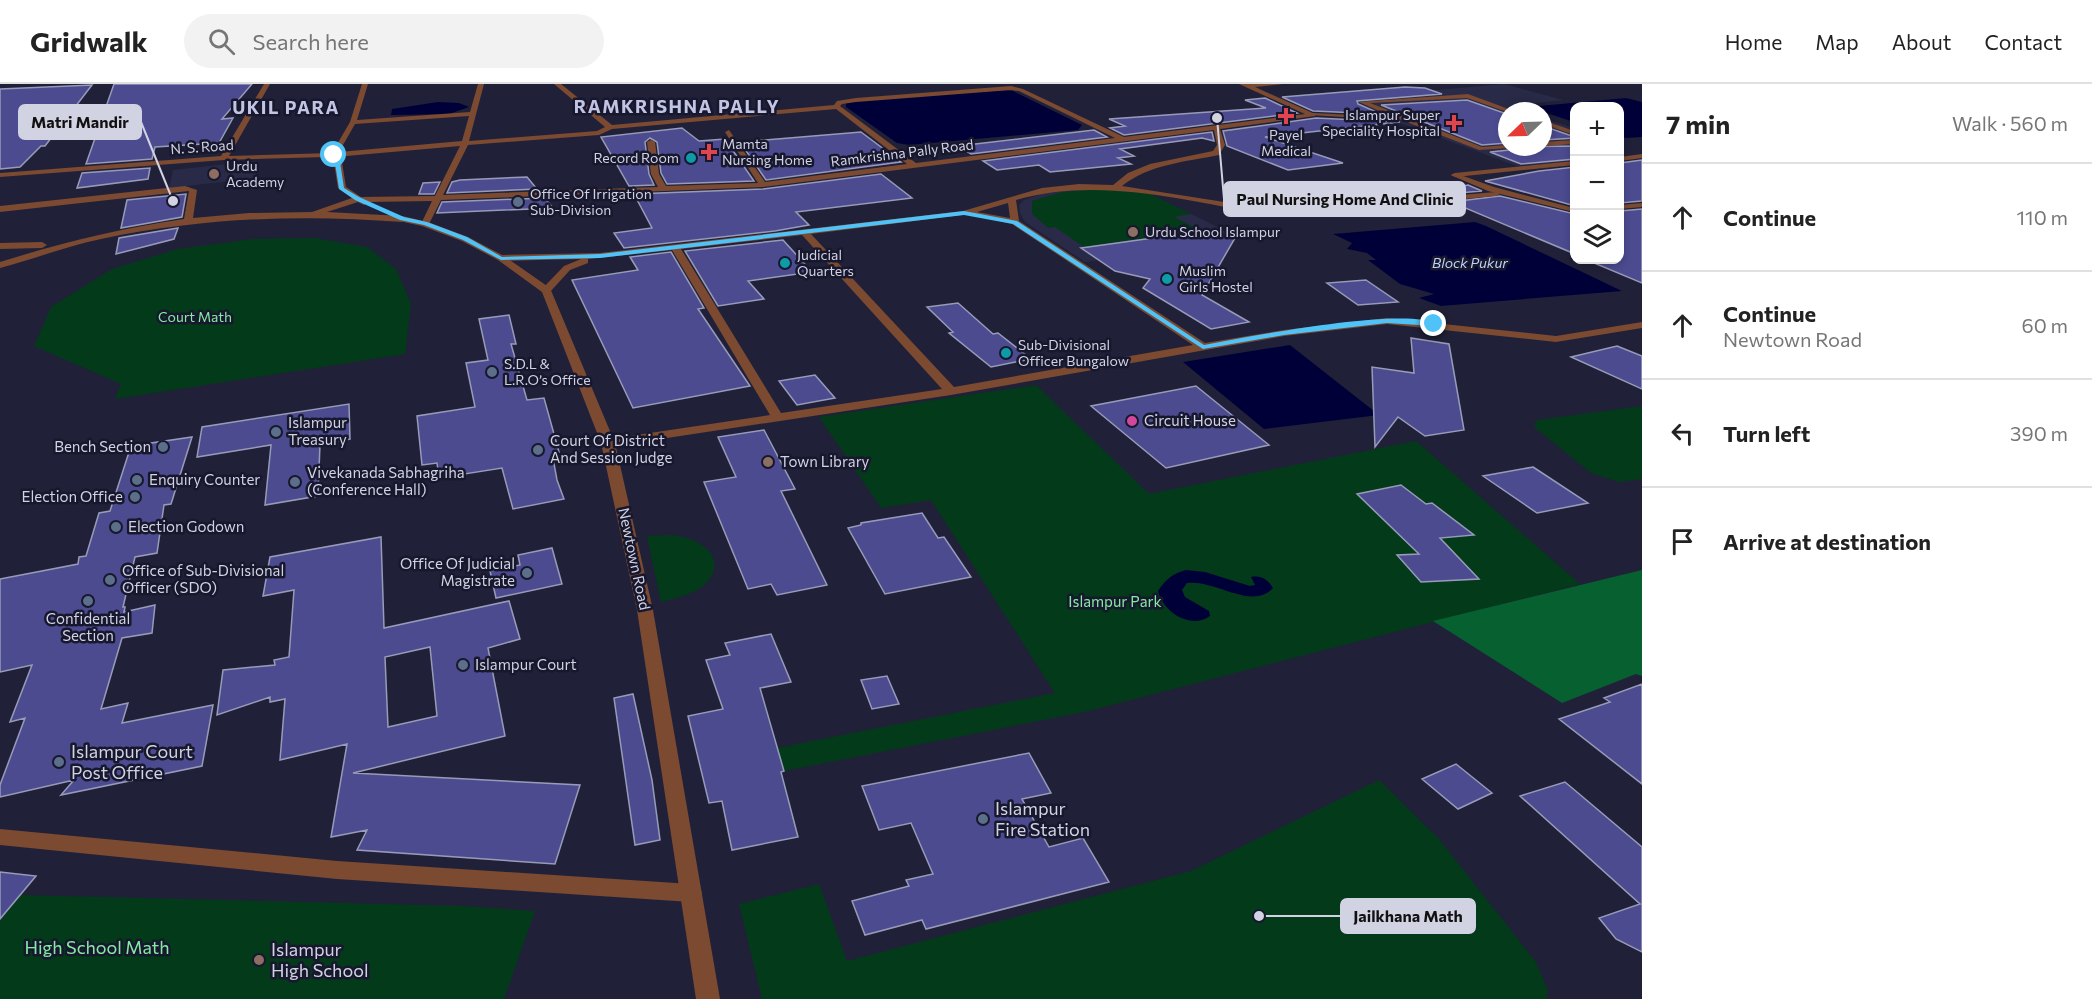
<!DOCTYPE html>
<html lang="en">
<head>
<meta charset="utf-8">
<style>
  body { margin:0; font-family:Commissioner,sans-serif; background:#f2f2f2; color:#222 }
  .controls { position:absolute; right:18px; top:18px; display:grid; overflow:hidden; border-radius:12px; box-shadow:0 3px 9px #0003 }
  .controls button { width:54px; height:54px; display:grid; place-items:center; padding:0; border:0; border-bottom:2px solid #e0e0e0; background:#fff; color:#222; font:30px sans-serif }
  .compass { position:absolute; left:1498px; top:18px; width:54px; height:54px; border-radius:50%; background:#fff; box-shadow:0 3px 9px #0003; rotate:247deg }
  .stop { position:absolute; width:18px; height:18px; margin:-14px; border:4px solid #4fc3f7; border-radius:50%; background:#fff }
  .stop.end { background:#4fc3f7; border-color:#fff; box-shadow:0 2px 6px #0008 }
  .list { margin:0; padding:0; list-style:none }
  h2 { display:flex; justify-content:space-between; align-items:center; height:78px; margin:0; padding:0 24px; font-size:26px }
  h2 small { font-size:20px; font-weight:400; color:#767676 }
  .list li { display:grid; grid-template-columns:39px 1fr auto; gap:18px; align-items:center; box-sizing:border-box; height:108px; padding:0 24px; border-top:2px solid #e0e0e0 }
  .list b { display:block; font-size:22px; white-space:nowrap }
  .list p { margin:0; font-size:20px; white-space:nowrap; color:#767676 }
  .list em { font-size:20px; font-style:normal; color:#767676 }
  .icon { flex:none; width:33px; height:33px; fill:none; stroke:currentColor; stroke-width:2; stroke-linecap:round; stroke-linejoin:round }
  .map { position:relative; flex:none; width:1642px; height:915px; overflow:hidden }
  header { display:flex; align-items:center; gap:36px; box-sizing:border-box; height:84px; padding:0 30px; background:#fff; border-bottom:2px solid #e0e0e0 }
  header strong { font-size:28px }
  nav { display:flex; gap:33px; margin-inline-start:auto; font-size:21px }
  .search { width:420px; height:54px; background:#f2f2f2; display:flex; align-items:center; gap:15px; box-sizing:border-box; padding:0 21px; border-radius:33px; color:#767676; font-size:22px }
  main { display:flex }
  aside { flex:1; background:#fff }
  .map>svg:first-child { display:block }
</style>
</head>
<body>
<header>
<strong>Gridwalk</strong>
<div class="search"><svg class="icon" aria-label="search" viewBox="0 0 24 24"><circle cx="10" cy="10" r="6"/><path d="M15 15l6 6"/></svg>Search here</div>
<nav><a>Home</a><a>Map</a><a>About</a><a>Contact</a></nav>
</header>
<main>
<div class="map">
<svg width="1642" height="915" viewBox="0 0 1642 915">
  <rect width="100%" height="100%" fill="#202138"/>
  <path fill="#292a47" d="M1504,0L1563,16L1510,22L1523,27H1507V63H1543V34L1574,44V77L1517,82L1335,15Z
    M256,77V94L169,104L173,86Z
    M1081,105L1150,110L1242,155L1085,178L1025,138L1020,129L1019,121L1024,116L1045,109Z"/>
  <path fill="#033a1a" d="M1110,104L1150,110L1191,130L1174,133L1200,146L1084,163L1055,143L1048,144L1032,130V117L1062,108Z
    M314,154L367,163L396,185L411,220L405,270L115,315L121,300L34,262L51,223L112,185L178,165L253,155Z
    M1036,301L1149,410L1416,357L1580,500L1084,628L784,687L777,664L1055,609L931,416L881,424L819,333Z
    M1642,322V395L1619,398L1591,389L1534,343L1537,336Z
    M672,451C693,453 728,468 709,496C700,509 676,514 661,518L647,452Z
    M1379,696L1439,755L1535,877L1548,906L1546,915H762L739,820L819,800L847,877L1191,787Z
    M20,811L463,822L535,827L504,915H0V837Z"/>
  <path fill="#07602f" d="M1642,486V592L1636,590L1562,619L1433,537Z"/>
  <path fill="#000039" d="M1006,6L1013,7L1082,41L1078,46L909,61L897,59L846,23V19L855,17Z
    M1626,14L1642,18V53L1626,54L1620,52V22H1574V38L1528,23Z
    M438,18L459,19L469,23L449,30L391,31L392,25Z
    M1475,138L1486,142L1622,207L1441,222L1419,214L1434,210L1400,200L1368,176H1376L1367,169L1347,165L1352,159L1333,150Z
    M1290,261L1379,331L1264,345L1183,278Z
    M1186,486L1205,488L1250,502L1255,501L1251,493C1262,491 1268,496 1273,504C1252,527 1215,495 1187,499L1182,506L1185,513L1209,527L1210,532C1191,546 1163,528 1158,507C1166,495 1172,490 1186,486Z"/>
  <path fill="#4c4b90" stroke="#989bb8" stroke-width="1.5" fill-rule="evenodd" d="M114,0H252L222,35L233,34L219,59L155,63L152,75L86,80Z
    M92,1L45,62H41L20,83L0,85V5Z
    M1405,3L1425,4L1442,10L1357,17L1358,20L1381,30L1313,27L1282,13Z
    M1265,14L1297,29L1124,51L1110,44L1125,42L1109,35L1266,24L1245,16Z
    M1467,16L1507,30V59L1482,61L1381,21Z
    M1316,34L1400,38L1265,53L1343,79L1288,86L1227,62L1223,47Z
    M1543,42L1575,53V54L1543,56Z
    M682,44L699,57L725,55L754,97L667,100L661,89L657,58L650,54L645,58L649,90L654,101L629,102L601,53Z
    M1094,46L1107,53L971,70L958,62Z
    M861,48L901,78L766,96L740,58Z
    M1212,48L1214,57L1202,54L1120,65L1134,72L1118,74L1131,80L1050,88L1039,81L997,86L983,77Z
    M1575,62V75L1521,80L1490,68L1509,66L1511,63Z
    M1642,76V117L1620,119V79Z
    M1575,83V122L1485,97L1539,87Z
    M150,84L148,95L77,104L82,89Z
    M881,90L912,114L796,128L809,141L775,147L624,164L614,149L652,144L634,110L763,105Z
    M527,93L537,105L447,109L452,98L460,96Z
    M440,98L434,110H419L423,99Z
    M1468,101L1482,107L1434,111L1428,109Z
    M186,110L182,133L121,144L127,116Z
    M1500,112L1575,130V170L1451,118Z
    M545,114L553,124L437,129L442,118Z
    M1642,125V199L1587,176H1620V127Z
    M178,144L174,155L116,170L119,154Z
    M1218,145L1235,154L1202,211L1249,238L1211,245L1143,204L1150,195L1115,187L1081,164Z
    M783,156L812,188L748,197L764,215L718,222L685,167Z
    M671,168L704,224L698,225L750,302L633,324L572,196L638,186L630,173Z
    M1366,196L1398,218L1358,221L1327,199Z
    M958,219L993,250L998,249L1031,275L991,283L949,249L953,248L927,223Z
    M509,231L516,260H511L527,316L544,314L559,368L552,369L557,396L564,415L513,425L502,384L439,394L437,379L422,381L417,332L475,323L466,279L488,276L479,235Z
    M1411,254L1449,260L1464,346L1425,352L1398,333L1375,363L1372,283L1414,289Z
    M1617,262L1642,272V305L1571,273Z
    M815,291L835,314L797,321L779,297Z
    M1196,302L1269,361L1166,384L1091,322Z
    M349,320L350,355L320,360L318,412L265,421L271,361L197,373L202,343Z
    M764,346L795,405L781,407L827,501L777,511L771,500L748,505L704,398L736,393L718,353Z
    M192,353L171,420L164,421L157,469L135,473L123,523H125L124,528L155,521L152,549L122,554L101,625L128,619L122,639L213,621L202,682L61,711L74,696L0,713V701L25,634L10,638L32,581L0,588V495L78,480L79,473L86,472L99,429L110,427L131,362Z
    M1533,383L1588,419L1537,429L1483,392Z
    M1401,401L1426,420L1432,419L1474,451L1440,454L1479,495L1421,498L1397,471L1419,470L1357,410Z
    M922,429L938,454L944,453L971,493L885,510L848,444L861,441V439Z
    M381,453L384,544L509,517L520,555L488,564L505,652L353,689L580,701L555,780L357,766L367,746L331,753L347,660L280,676L285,615L270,618V613L217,631L223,586L275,581L274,576L289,573L294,506L263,512L270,473ZM430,563L437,632L388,643L385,573Z
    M552,464L562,500L496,514L490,487L520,481L518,471Z
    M771,550L791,598L760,604L784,687L781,688L798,753L732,766L722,717L709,719L688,632L723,625L706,576L730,571L725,559Z
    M887,592L899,620L872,625L861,596Z
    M1642,600V700L1559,635L1610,618L1604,614Z
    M633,610L652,696L660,756L635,761L614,614Z
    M1029,669L1051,709L1022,715L1049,763L1083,754L1109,798L926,845L922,836L865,851L852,817L909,802L906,796L933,790L911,739L879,746L862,702Z
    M1456,680L1492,709L1458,725L1422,695Z
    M1565,698L1642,763V868L1616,855L1599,834L1640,820L1520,712Z
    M0,788L36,792L0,835Z"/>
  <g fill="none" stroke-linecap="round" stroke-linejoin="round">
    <path fill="#7b4a31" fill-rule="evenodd" d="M1468,10L1514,27L1507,28L1467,14L1370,19L1482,63L1507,61L1509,64L1479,66L1394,33L1392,36L1310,31L1313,29L1393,33L1359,18Z
      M1543,36L1574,47V51L1543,40Z
      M1574,56V60L1543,62V58Z
      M1455,89L1494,103L1574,124V128L1488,107L1453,92L1451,91Z
      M1642,119V123L1620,125V121Z"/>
    <path fill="#7b4a31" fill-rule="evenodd" d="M264,0H270L229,72L332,69L350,38L362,0H368L357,36L470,28L478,0H484L469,57L597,47L605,43L554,0H561L612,41L834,21L837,17L856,14L1011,2L1023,5L1124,53L1305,30L1239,0H1283L1255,3L1315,30V32L1220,45L1225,61L1219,71C1185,78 1150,80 1122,102L1269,125H1292L1496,108L1500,110L1496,112L1292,131H1269C1186,117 1099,92 1016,116L1019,137L1205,259L1284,246L1387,234L1556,252L1642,238V244L1556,258L1387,240L1284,252L951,311L608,363L603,362L601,359L603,356L770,331L672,166L588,175V179L570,186L550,208L546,209L541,206L564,182L581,175L501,177L496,174L501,171L600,169L963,127L1042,104L1079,100L1113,101L1128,89L1150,80L1213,67L1217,61L1214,46L763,103L441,116L429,140L425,143L421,140L432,117L368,118L364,121L358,118L327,128L402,132L406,135L402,138C300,130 201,134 101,155C67,162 34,175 0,184V178C61,159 121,144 184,135L189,107L0,128V122L185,102L197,106L193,134L249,129L312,128L352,114L338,104L334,79L325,73L224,76L0,93V89L221,72ZM1011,6L1019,7L1115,54L916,79L840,22L842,20L856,18ZM836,25L907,80L765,98L729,46L725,48L758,99L666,102L659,90L655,58L651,56L647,58L651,90L658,103L443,111L468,61L599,51L612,45ZM469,32L462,57L339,68L355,40ZM460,62L435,112L361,113L346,103L342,78L335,73ZM1008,119L1010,134L977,128ZM970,130L1012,140L1193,261L954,303L811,150ZM802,151L942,305L781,329L681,165Z
      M1642,70V74L1620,77V73Z
      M1574,77V81L1455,93L1451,91L1455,89Z
      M0,159L42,158L47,161L42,164L0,165Z
      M0,745L337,777L691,800L699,802L702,809L699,816L691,818L337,795L0,761Z"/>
    <path fill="#7b4a31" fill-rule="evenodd" d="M402,132L428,138L468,153L504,172L550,204L615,359L653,526L720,915H696L637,526L601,359L542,208L498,176L462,157L422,142L399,137V133Z"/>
  </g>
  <path fill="#4fc3f7" d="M326,69L336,70L332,73L340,78L344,104L359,113L404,133L427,138L467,153L502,173L600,170L964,127L1017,137L1204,261C1247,253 1405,222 1437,240L1434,242L1387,239L1284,251L1203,265L1013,140L964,131L600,174L501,176L463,156L424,141L400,136L355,116L339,105L335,79L324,72Z"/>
  <g fill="#e0444e" stroke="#17172e" stroke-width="2">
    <path d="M1283 23h6v6h6v6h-6v6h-6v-6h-6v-6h6z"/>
    <path d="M1451 30h6v6h6v6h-6v6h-6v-6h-6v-6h6z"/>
    <path d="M706 59h6v6h6v6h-6v6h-6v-6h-6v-6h6z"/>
  </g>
  <g fill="#0f9aa8" stroke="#17172e" stroke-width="2">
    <circle cx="691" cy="74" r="6"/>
    <circle cx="785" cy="179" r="6"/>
    <circle cx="1167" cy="195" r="6"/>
    <circle cx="1006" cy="269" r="6"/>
  </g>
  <g fill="#8d6e63" stroke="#17172e" stroke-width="2">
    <circle cx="214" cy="90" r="6"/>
    <circle cx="1133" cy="148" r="6"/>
    <circle cx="768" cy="378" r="6"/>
    <circle cx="259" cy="876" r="6"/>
  </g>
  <g fill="#5c6f8a" stroke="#17172e" stroke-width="2">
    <circle cx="518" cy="118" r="6"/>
    <circle cx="492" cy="288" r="6"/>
    <circle cx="276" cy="348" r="6"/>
    <circle cx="163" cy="363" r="6"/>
    <circle cx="538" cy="366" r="6"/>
    <circle cx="137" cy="396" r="6"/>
    <circle cx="295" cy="398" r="6"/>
    <circle cx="135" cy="413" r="6"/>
    <circle cx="116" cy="443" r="6"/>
    <circle cx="527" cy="489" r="6"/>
    <circle cx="110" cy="496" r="6"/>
    <circle cx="88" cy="517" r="6"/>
    <circle cx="463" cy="581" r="6"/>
    <circle cx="59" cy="678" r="6"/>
    <circle cx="983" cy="735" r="6"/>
  </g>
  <circle fill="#d1479c" stroke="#17172e" stroke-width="2" cx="1132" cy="337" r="6"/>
  <g text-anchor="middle" stroke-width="5" stroke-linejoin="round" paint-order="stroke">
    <g font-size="14" fill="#d1d2e2" stroke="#17172e" text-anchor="start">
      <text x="1440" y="36" text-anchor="end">Islampur Super<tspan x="1440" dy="16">Speciality Hospital</tspan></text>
      <text x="1286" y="56" text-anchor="middle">Payel<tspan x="1286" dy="16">Medical</tspan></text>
      <text x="722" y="65">Mamta<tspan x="722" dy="16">Nursing Home</tspan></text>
      <text x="679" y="79" text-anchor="end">Record Room</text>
      <text x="226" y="87">Urdu<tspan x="226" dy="16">Academy</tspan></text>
      <text x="530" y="115">Office Of Irrigation<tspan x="530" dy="16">Sub-Division</tspan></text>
      <text x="1145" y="153">Urdu School Islampur</text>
      <text x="797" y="176">Judicial<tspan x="797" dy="16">Quarters</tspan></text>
      <text x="1179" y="192">Muslim<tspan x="1179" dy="16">Girls Hostel</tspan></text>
      <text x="1018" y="266">Sub-Divisional<tspan x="1018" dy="16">Officer Bungalow</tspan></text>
      <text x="504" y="285">S.D.L &amp;<tspan x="504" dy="16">L.R.O’s Office</tspan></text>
    </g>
    <g font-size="14" fill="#d1d2e2" stroke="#17172e">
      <text transform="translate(202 63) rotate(-4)" y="5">N. S. Road</text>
      <text transform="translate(902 69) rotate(-7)" y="5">Ramkrishna Pally Road</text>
    </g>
    <g font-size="14" font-style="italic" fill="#bfd2f8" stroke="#17172e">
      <text x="1470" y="184">Block Pukur</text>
    </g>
    <g font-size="14" fill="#84eaa1" stroke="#17172e">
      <text x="195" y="238">Court Math</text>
    </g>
    <g font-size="15" fill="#d1d2e2" stroke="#17172e" text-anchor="start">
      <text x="1144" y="342">Circuit House</text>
      <text x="288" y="344">Islampur<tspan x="288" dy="17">Treasury</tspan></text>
      <text x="550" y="362">Court Of District<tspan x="550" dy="17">And Session Judge</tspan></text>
      <text x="151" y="368" text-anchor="end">Bench Section</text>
      <text x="780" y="383">Town Library</text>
      <text x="307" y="394">Vivekanada Sabhagriha<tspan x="307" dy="17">(Conference Hall)</tspan></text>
      <text x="149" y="401">Enquiry Counter</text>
      <text x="123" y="418" text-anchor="end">Election Office</text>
      <text x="128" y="448">Election Godown</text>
      <text x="515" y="485" text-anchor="end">Office Of Judicial<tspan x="515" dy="17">Magistrate</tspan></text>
      <text x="122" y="492">Office of Sub-Divisional<tspan x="122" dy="17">Officer (SDO)</tspan></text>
      <text x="88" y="540" text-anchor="middle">Confidential<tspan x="88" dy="17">Section</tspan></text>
      <text x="475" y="586">Islampur Court</text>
    </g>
    <g font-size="15" fill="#d1d2e2" stroke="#17172e">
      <text transform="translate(634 475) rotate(78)" y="5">Newtown Road</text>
    </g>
    <g font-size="15" fill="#84eaa1" stroke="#17172e">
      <text x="1115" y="523">Islampur Park</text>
    </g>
    <g font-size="18" font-weight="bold" letter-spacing="1.5" fill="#c1c4e3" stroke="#17172e">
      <text x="677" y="29">RAMKRISHNA PALLY</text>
      <text x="286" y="30">UKIL PARA</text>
    </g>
    <g font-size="18" fill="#d1d2e2" stroke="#17172e" text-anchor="start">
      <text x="71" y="674">Islampur Court<tspan x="71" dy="21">Post Office</tspan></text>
      <text x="995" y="731">Islampur<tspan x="995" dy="21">Fire Station</tspan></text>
      <text x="271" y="872">Islampur<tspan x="271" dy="21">High School</tspan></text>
    </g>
    <g font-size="18" fill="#84eaa1" stroke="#17172e">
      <text x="97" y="870">High School Math</text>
    </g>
  </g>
  <path fill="none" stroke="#d1d2e2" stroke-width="2" d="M173 117L141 38M1217 34L1224 115M1259 832L1341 832"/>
  <g fill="#d1d2e2" stroke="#17172e" stroke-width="2">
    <circle cx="173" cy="117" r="6"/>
    <circle cx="1217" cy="34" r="6"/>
    <circle cx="1259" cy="832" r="6"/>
  </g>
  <g fill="#d1d2e2" stroke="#d1d2e2" stroke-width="2">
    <rect x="19" y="21" width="122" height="34" rx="6"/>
    <rect x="1224" y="98" width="241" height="34" rx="6"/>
    <rect x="1341" y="815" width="134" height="34" rx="6"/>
  </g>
  <g font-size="16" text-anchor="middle" font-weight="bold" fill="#111">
    <text x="80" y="44">Matri Mandir</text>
    <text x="1345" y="121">Paul Nursing Home And Clinic</text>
    <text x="1408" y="838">Jailkhana Math</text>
  </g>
</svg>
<div class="controls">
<button>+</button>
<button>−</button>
<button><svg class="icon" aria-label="layers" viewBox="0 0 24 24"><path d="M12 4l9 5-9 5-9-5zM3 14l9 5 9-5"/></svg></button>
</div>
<svg class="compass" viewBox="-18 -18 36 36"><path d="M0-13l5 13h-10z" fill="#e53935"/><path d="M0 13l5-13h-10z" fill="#767676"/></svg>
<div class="stop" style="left:334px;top:71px"></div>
<div class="stop end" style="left:1434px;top:240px"></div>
</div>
<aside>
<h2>7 min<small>Walk · 560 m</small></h2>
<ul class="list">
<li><svg class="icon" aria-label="ahead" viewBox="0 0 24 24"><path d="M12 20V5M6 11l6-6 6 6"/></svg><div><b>Continue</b></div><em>110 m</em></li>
<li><svg class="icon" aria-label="ahead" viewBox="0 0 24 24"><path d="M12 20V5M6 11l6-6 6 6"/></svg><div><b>Continue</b><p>Newtown Road</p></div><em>60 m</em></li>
<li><svg class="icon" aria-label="left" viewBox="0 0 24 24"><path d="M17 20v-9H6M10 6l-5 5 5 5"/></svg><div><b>Turn left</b></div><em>390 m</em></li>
<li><svg class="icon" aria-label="arrive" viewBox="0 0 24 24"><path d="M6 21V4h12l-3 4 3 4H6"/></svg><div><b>Arrive at destination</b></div></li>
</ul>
</aside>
</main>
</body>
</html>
